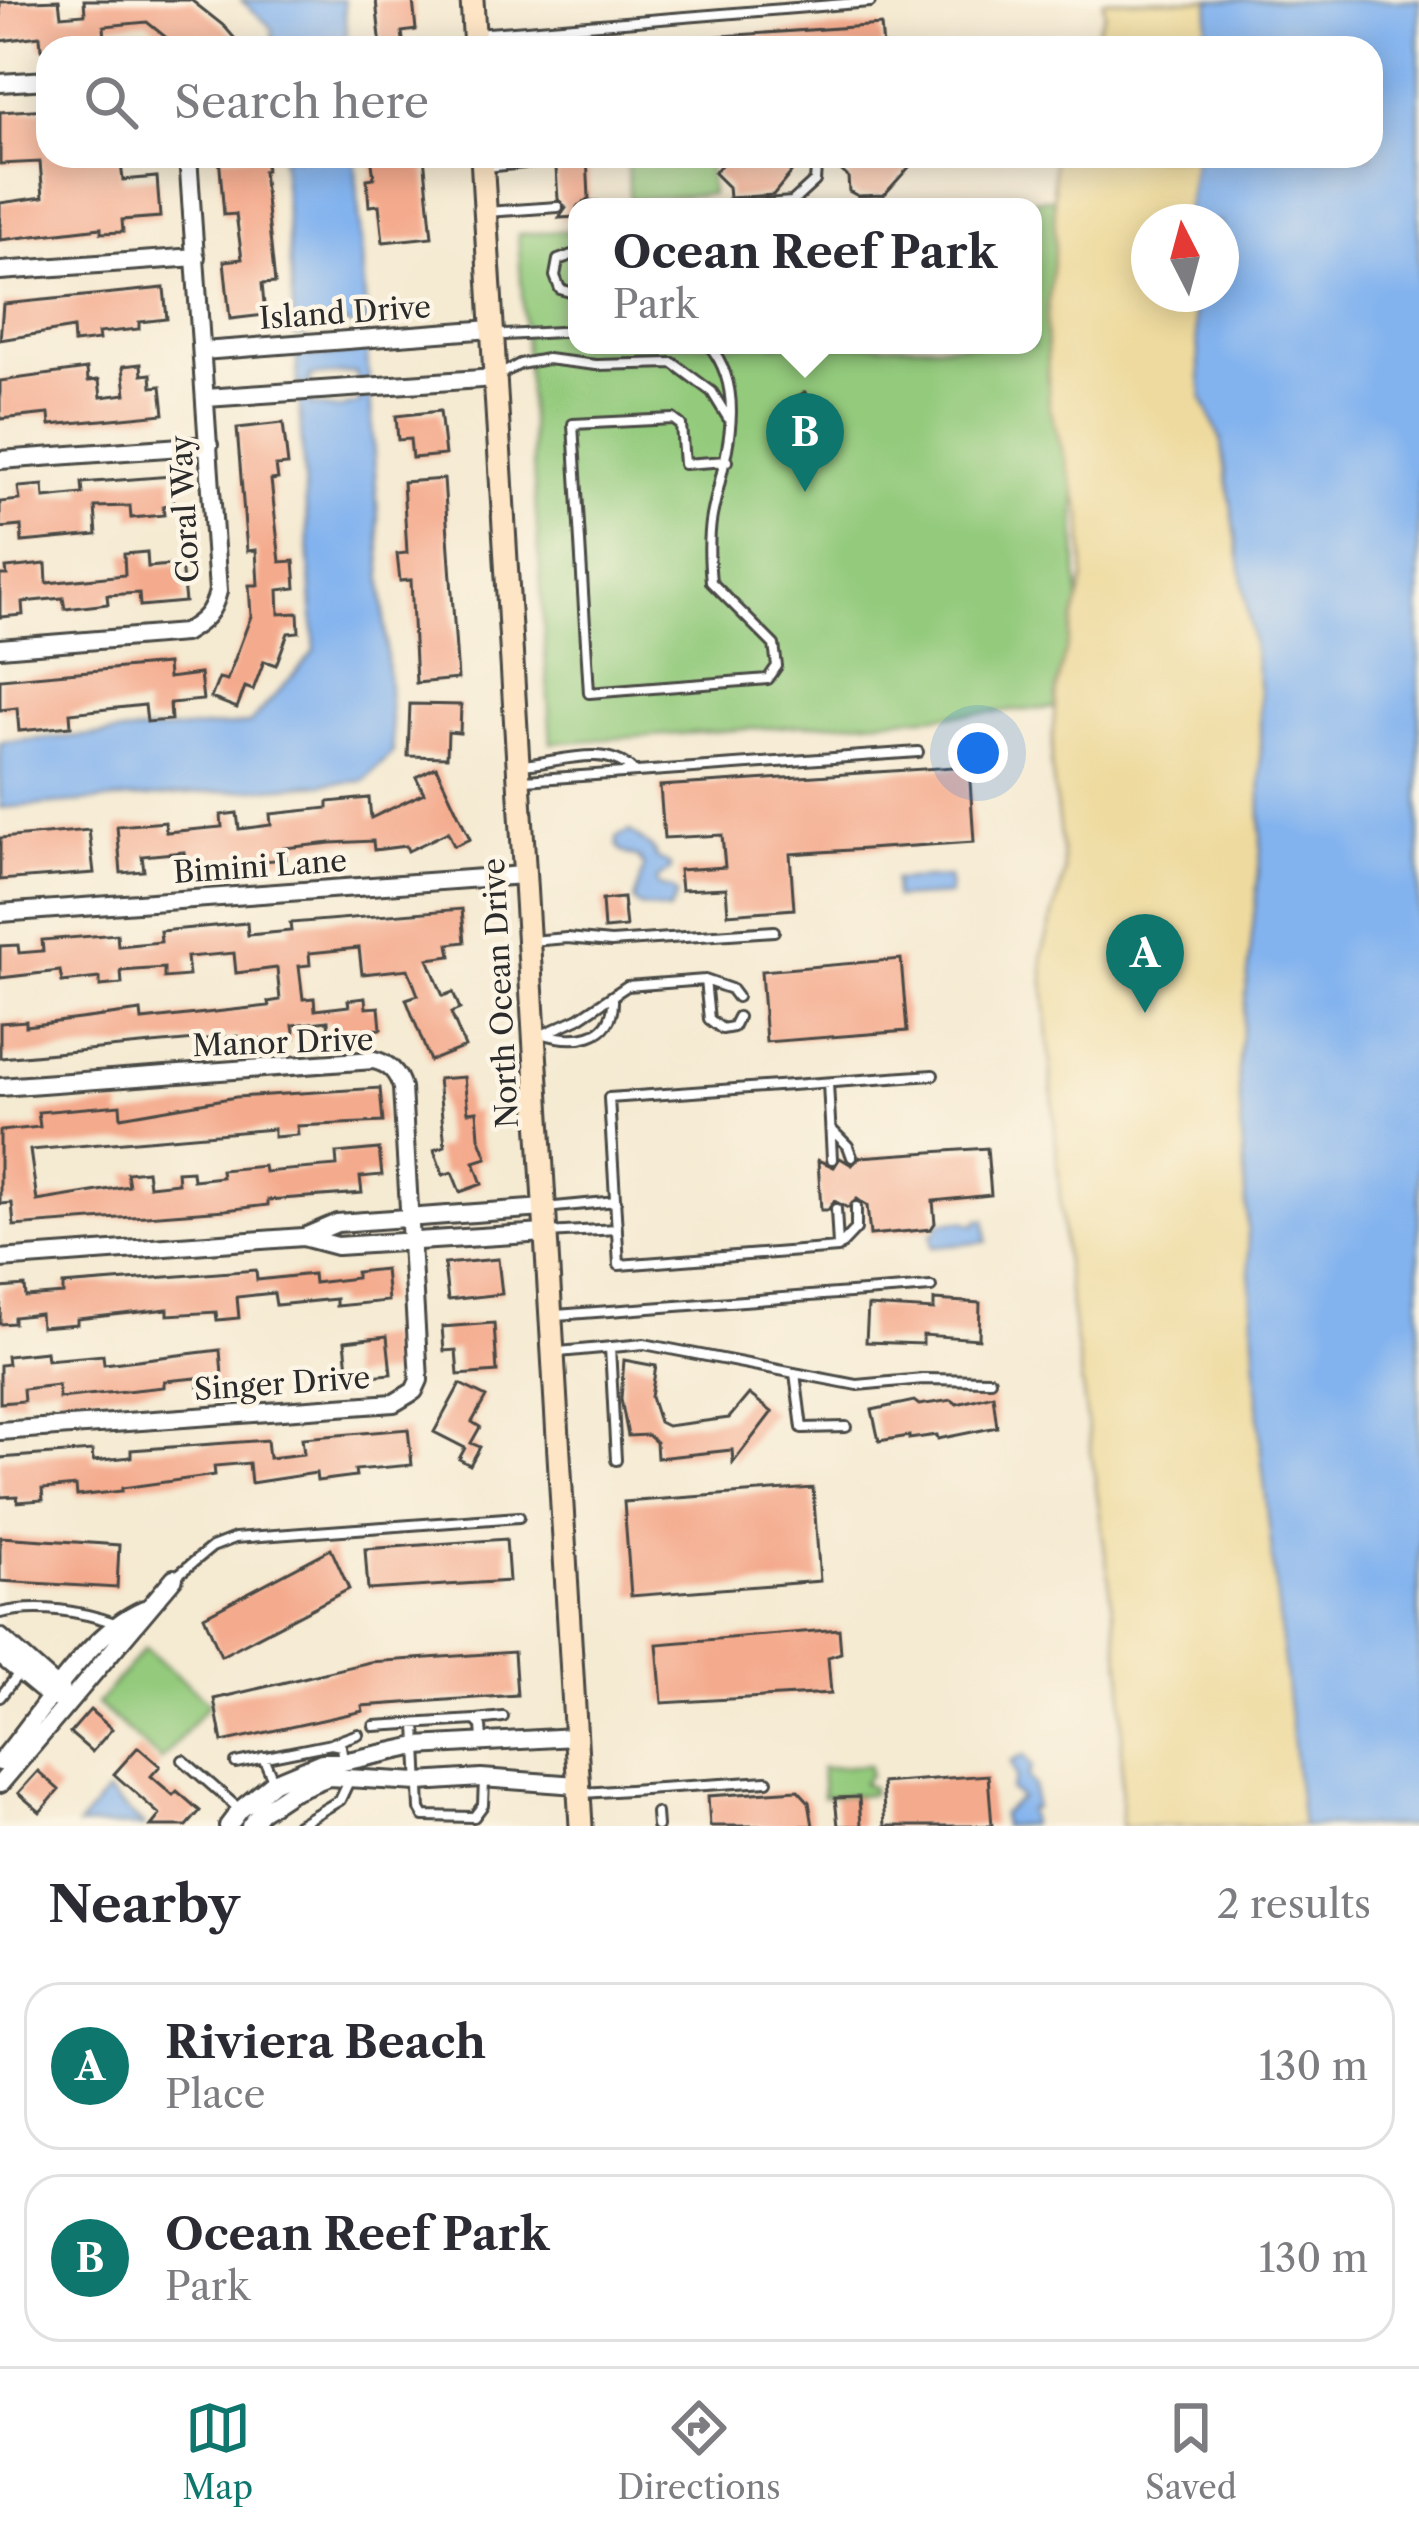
<!DOCTYPE html>
<html lang="en">
<head>
<meta charset="utf-8">
<style>
  body { margin:0; font-family:"Libre Caslon Text",serif; background:#f2f2f3; color:#2b2b33 }
  .compass { position:absolute; left:1131px; top:204px; width:108px; height:108px; border-radius:50%; background:#fff; box-shadow:0 6px 30px #0003; rotate:354deg }
  .you { position:absolute; left:978px; top:753px; width:42px; height:42px; margin:-30px; border:9px solid #fff; border-radius:50%; background:#1a73e8; box-shadow:0 0 0 18px #1a73e833 }
  .badge { display:grid; place-items:center; width:78px; height:78px; border-radius:50%; background:#0f766e; color:#fff; font-size:39px; font-weight:700 }
  .pin { position:absolute; translate:-50% -99px; filter:drop-shadow(0 3px 6px #0008) }
  .pin::after { content:''; position:absolute; top:63px; width:42px; height:36px; background:inherit; clip-path:polygon(0 0,100% 0,50% 100%) }
  .popup { position:absolute; left:568px; top:198px; width:474px; height:156px; box-sizing:border-box; display:grid; place-content:center; border-radius:24px; background:#fff; filter:drop-shadow(0 3px 9px #0005); font-size:39px; white-space:nowrap; color:#7c7c81 }
  .popup b { font-size:45px; color:#2b2b33 }
  .popup::after { content:''; position:absolute; left:50%; top:100%; margin-left:-24px; border:24px solid transparent; border-top-color:#fff }
  .list { margin:0; padding:0; list-style:none }
  h2 { display:flex; justify-content:space-between; align-items:center; height:156px; margin:0; padding:0 48px; font-size:51px }
  h2 small { font-size:39px; font-weight:400; color:#7c7c81 }
  .list li { display:grid; grid-template-columns:78px 1fr auto; gap:36px; align-items:center; box-sizing:border-box; height:168px; margin:0 24px 24px; padding:0 24px; border:3px solid #e1e1e2; border-radius:36px }
  .list b { display:block; font-size:45px; white-space:nowrap }
  .list p { margin:0; font-size:39px; white-space:nowrap; color:#7c7c81 }
  .list em { font-size:39px; font-style:normal; color:#7c7c81 }
  .icon { flex:none; width:66px; height:66px; fill:none; stroke:currentColor; stroke-width:2; stroke-linecap:round; stroke-linejoin:round }
  .map { position:relative; flex:none; width:1419px; height:1826px; overflow:hidden }
  .search { position:absolute; background:#fff; box-shadow:0 6px 30px #0003; left:36px; right:36px; top:36px; height:132px; display:flex; align-items:center; gap:30px; box-sizing:border-box; padding:0 42px; border-radius:36px; color:#7c7c81; font-size:45px }
  .sheet { height:540px; background:#fff }
  nav { display:flex; justify-content:space-around; align-items:center; box-sizing:border-box; height:168px; border-top:3px solid #e1e1e2; background:#fff; font-size:33px; color:#7c7c81 }
  nav a { display:grid; justify-items:center; gap:6px }
  nav .on { color:#0f766e }
  .map>svg:first-child { display:block }
</style>
</head>
<body>
<div class="map">
<svg width="1419" height="1826" viewBox="0 0 1419 1826">
  <rect width="100%" height="100%" fill="#fcf5e5"/>
  <filter id="ink" filterUnits="userSpaceOnUse"><feTurbulence type="fractalNoise" baseFrequency=".00833" numOctaves="2"/><feDisplacementMap in="SourceGraphic" scale="24" xChannelSelector="R" yChannelSelector="G"/><feConvolveMatrix kernelMatrix="1 2 1 2 8 2 1 2 1" color-interpolation-filters="sRGB"/></filter>
  <filter id="wash" filterUnits="userSpaceOnUse"><feTurbulence type="fractalNoise" baseFrequency=".004" numOctaves="4" result="noise"/><feDisplacementMap in="SourceGraphic" scale="48" xChannelSelector="R" yChannelSelector="G"/><feGaussianBlur stdDeviation="2.7" result="paint"/><feColorMatrix in="noise" values="0 0 0 0 0 0 0 0 0 0 0 0 0 0 0 0 0 1.4 0 .05"/><feComposite in="paint" operator="in"/></filter>
  <g filter="url(#wash)">
    <rect width="100%" height="100%" fill="#f5ead2"/>
    <path fill="#93ca7c" stroke="#5f7a54" stroke-width="3" d="M708,156L711,194L630,200L627,163Z
      M1064,198L1082,706L551,743L518,234L577,230V345H1033V207H921Z
      M145,1648L210,1703L161,1760L97,1704Z
      M869,1765L870,1775L863,1783L872,1788V1794L823,1797L821,1768Z"/>
    <path fill="#eeda9e" stroke="#8c8264" stroke-width="3" d="M1103,0H1210L1205,48H1089L1105,14Z
      M1053,156H1195L1187,222H1149V294H1193L1202,397L1221,440L1260,689L1261,849L1238,1071L1261,1452L1302,1826H1121L1123,1681L1065,1263L1042,955L1065,873L1051,765L1056,689L1084,579L1082,516L1049,405L1046,322L1055,245Z"/>
    <path fill="#83b3ee" stroke="#576f8c" stroke-width="3" d="M241,0H344L347,48H273L272,28Z
      M1210,0H1419V1826H1302L1261,1452L1238,1071L1261,849L1260,689L1221,440L1202,397L1193,294H1221V222H1187L1186,214L1195,156H1371V48H1205Z
      M282,156H355L367,331L355,332L354,325L330,322L306,329V336H295Z
      M366,346L369,381L358,382L356,373L310,376V384L298,385L296,350L308,349L309,356L354,353L355,347Z
      M360,395H370L393,752L364,781L0,808V742L249,724L315,651L299,399L310,398V405L337,409L360,403Z
      M630,831L654,850L656,858L669,864L671,869L656,880L658,886L672,889L677,895L669,911L640,906L634,900L644,867L639,858L622,852L617,845V837Z
      M949,877L950,895L895,898L894,880Z
      M979,1220H985L987,1242L932,1247L931,1234L937,1231L939,1223L964,1221L974,1225Z
      M1024,1755L1032,1766L1028,1778L1034,1785L1035,1808L1029,1809L1031,1824L1003,1826L1002,1814L1021,1798L1011,1790L1016,1778L1011,1762Z
      M107,1793L145,1826H78Z"/>
    <g id="blocks">
      <path fill="#f4aa8d" d="M59,0L61,16L85,14L84,0H191L224,26L243,48H179L147,22L104,26L105,41L64,46L41,49L40,36L0,41V2Z
        M376,0H413L416,30L402,32L404,48H381Z
        M881,25L883,48H694L693,38Z
        M48,109V156H120L123,180L157,177L160,217L122,220L123,232L101,233V228L0,240V203L43,197L40,162L0,164V112Z
        M219,156H265L266,170L263,171L275,283L262,284L265,315L230,319L224,261L242,259L236,214L224,215Z
        M371,156H424L432,237L383,242L379,205L369,206L367,179L374,178Z
        M562,156H587L589,198L577,207V217L559,218L566,208L558,199L556,168L562,164Z
        M729,156H788L786,166L791,173L773,195L729,198L728,187L714,173Z
        M841,156H904L911,165L884,195L858,196L849,191L848,177L834,164Z
        M164,288L167,319L139,322V329L98,333L99,340L74,343L73,328L0,340L3,304Z
        M141,364L142,375L151,374L152,387L161,386L164,414L50,425L49,414L0,419V381L87,369L88,381L99,380L101,397L126,394L123,366Z
        M805,392L828,425L809,436L793,399Z
        M440,411L445,455L412,458L410,439L398,440L396,416Z
        M283,423L288,465L276,466L278,479L271,480L280,562L294,561L296,588L278,590L279,614L298,613L299,632L288,633L276,665L264,661L253,690L245,687L237,708L211,698L219,678L227,680L251,616L249,585H258L256,550L247,551L237,428Z
        M171,476L174,504L163,506L164,515L131,518L130,506L95,507L97,535L22,542L21,526L0,528V502L20,500L18,487L43,485L44,498L83,494L82,483Z
        M444,479L458,679L416,683L411,580L400,581L397,554L407,553L403,482Z
        M147,552L148,567L181,564L185,602L140,606L139,593L107,595L108,604L65,609L63,598L22,602L23,615L0,617V575H7L6,568L46,564L47,583L125,575L124,554Z
        M167,664L168,678L200,674L203,700L170,703L171,720L147,722L145,705L70,713L71,726L19,731L17,708L0,710V679Z
        M410,704L461,705L460,733L448,732L447,757L408,756Z
        M969,766L974,842L790,854L794,909L728,914L726,888L681,890L679,870L725,867L722,835L664,838L660,786Z
        M436,767L470,839L454,846L448,832L408,851L406,846L374,850L373,841L331,843L284,848L286,859L186,868L184,852L142,856L144,871L121,873L117,826L165,822L166,832L222,827L221,815L237,813L239,829L271,825L270,814L328,808V802L369,798L371,818L424,793L416,777Z
        M89,830L94,873L0,880V838Z
        M623,898L626,927L604,929L602,900Z
        M462,909L465,942L449,944L451,956L428,959L443,996L453,992L460,1009L451,1013L465,1047L430,1061L406,999L418,995L408,969L362,974L359,948L309,953L310,965L299,966L303,999L314,998L315,1010L349,1006L348,1000L365,998L366,1008L379,1007L381,1029L329,1034L328,1021L293,1025L295,1038L239,1041L238,1036L0,1058V1023L26,1021V1026L141,1011L142,1020L269,1006L268,1002L280,1000L277,968L236,973L234,953L187,957L189,976L164,978V968L121,971L122,984L100,986V978L62,982L60,971L0,978V946L18,945L19,953L43,951L42,940L117,934L118,946L161,942L160,931L247,923L248,935L291,931L290,923Z
        M901,959L907,1031L766,1042L761,971Z
        M464,1077L468,1112L477,1111L479,1137L487,1158L474,1162L482,1184L460,1192L452,1172L443,1175L434,1150L445,1146L438,1079Z
        M380,1088L383,1122L297,1126L298,1135L274,1137V1129L30,1150L37,1201L129,1186L127,1173L147,1171L149,1186L178,1183L177,1172L192,1171L193,1180L222,1177L221,1170L264,1166L265,1172L337,1166L336,1153L379,1149L382,1175L360,1177L362,1193L268,1200V1205L225,1210L14,1226L12,1203L0,1204V1131L40,1127L38,1112L120,1105L121,1117L236,1097Z
        M987,1148L991,1195L933,1201L935,1223L931,1229L870,1235L867,1206L857,1199L848,1208L834,1201L828,1210H821L818,1160L834,1167L840,1158L852,1165L860,1157Z
        M498,1259L502,1294L448,1300L444,1264Z
        M385,1269L388,1301L336,1306V1299L276,1305L274,1293L237,1297L239,1318L217,1320L216,1312L168,1315V1309L77,1319V1324L41,1327L40,1314L14,1317V1323L0,1324L1,1288L25,1286L26,1297L63,1294V1285L256,1270L257,1280L313,1274L314,1283L356,1278V1272Z
        M934,1300L980,1303L979,1339L923,1335V1344L866,1342L868,1306L934,1310Z
        M494,1323L497,1372L458,1375L456,1350L444,1351L442,1327Z
        M387,1336L391,1374L349,1378L345,1341Z
        M220,1350L223,1387L198,1389L197,1378L164,1381V1387L59,1398L58,1385L23,1389L24,1401L0,1403V1365L8,1364L7,1356L46,1352L47,1360L103,1355L104,1364Z
        M624,1360L656,1366L651,1397L659,1422L667,1426L729,1418L749,1394L772,1412L733,1463L732,1450L657,1458L656,1442L648,1435L628,1436L621,1399Z
        M460,1384L486,1397L472,1422L480,1427L471,1443L480,1447L470,1465L459,1459L465,1448L434,1432Z
        M993,1395L997,1427L938,1439L937,1435L909,1439V1436L879,1441L872,1410L914,1401L919,1405L952,1400L957,1404Z
        M408,1429L412,1465L355,1470L356,1476L317,1481L316,1473L251,1483L249,1463L214,1466L215,1475L122,1488V1491L77,1496L76,1486L42,1489L43,1500L18,1502L17,1496L0,1497V1458L92,1451L93,1461L131,1457V1450L267,1440L269,1458L304,1454L302,1438Z
        M813,1488L820,1581L631,1596L624,1502Z
        M0,1537L119,1545L117,1588L0,1581Z
        M506,1539L509,1581L368,1590L365,1549Z
        M331,1549L349,1589L221,1656L204,1616Z
        M839,1629L841,1653L828,1657L831,1693L662,1703L657,1644Z
        M514,1652L517,1695L362,1706L363,1711L222,1742L214,1699L370,1662Z
        M90,1710L112,1729L92,1752L70,1733Z
        M138,1747L160,1766L151,1776L173,1795L177,1791L200,1811L187,1826H151L160,1815L114,1774Z
        M38,1771L59,1790L40,1812L18,1793Z
        M988,1775L992,1826H885L882,1783Z
        M798,1790L809,1802L813,1826H710L708,1796Z
        M859,1797L861,1826H838L835,1798Z"/>
    </g>
  </g>
  <g filter="url(#ink)">
    <use href="#blocks" fill-opacity="0" stroke="#494844" stroke-width="3"/>
    <g fill="none" stroke-linecap="round" stroke-linejoin="round">
      <defs>
        <path id="service" d="M476,34L870,2
          M485,167L555,160
          M590,206L601,207
          M725,207L792,202L815,181L817,156
          M486,212L558,207
          M577,253L558,260L555,276L560,289L577,294
          M496,331L505,335L577,331
          M709,345C750,394 723,461 712,516C708,537 709,561 711,582L774,645L777,666L768,679L589,693L573,424L673,419L681,425L684,464L727,461
          M501,374L520,364L547,359L596,365L673,363L712,392L728,418
          M521,765C557,763 604,743 632,770
          M525,780L918,752
          M531,941L567,938L611,942L774,931
          M705,980L709,1019L722,1029L733,1027L738,1017
          M541,1033C573,1043 615,1042 613,998
          M546,1033L579,1018L627,986L705,980L731,989L737,997
          M828,1083L832,1159
          M832,1130L848,1146L852,1157
          M856,1207V1229L838,1248L619,1265L609,1098L933,1075
          M545,1208L616,1201
          M836,1209L838,1246
          M547,1233L617,1229
          M556,1315L931,1287
          M610,1347L616,1460
          M559,1352L644,1344L857,1385L923,1379L990,1380
          M795,1373L802,1428L846,1427
          M174,1578L212,1547L235,1538L519,1517
          M0,1613C39,1604 82,1611 118,1624
          M0,1697L20,1672
          M476,1720L503,1717
          M416,1724L420,1809L424,1816L474,1817L483,1805L484,1780
          M374,1726L475,1720L481,1726L482,1739
          M333,1743L358,1734
          M263,1757L274,1782
          M183,1760L239,1809
          M236,1763L331,1744L341,1746L343,1762
          M583,1793L767,1781
          M656,1813L657,1826
          M296,1826L340,1800L348,1783L346,1777"/>
        <path id="minor" d="M0,83L48,80
          M0,271L196,257
          M202,351L492,329
          M206,398L495,378
          M0,460L209,445
          M0,648L184,633C203,622 213,613 218,591L188,156
          M0,913L524,875
          M0,1087L374,1060C390,1064 398,1073 402,1088L419,1380L414,1391L394,1403L0,1431
          M304,1237L337,1223L544,1208
          M0,1259L303,1237L337,1246L545,1233
          M0,1637L61,1691
          M0,1655L47,1694L61,1700
          M0,1762C40,1716 87,1633 144,1609
          M0,1784L174,1578
          M228,1826L240,1810L274,1782L322,1762H343L417,1746L574,1737
          M250,1826L261,1812L291,1792L328,1777L419,1782L481,1778L577,1785"/>
        <path id="secondary" d="M472,0L475,48
          M482,156L581,1826"/>
      </defs>
      <use href="#service" stroke="#494844" stroke-width="14"/>
      <use href="#minor" stroke="#494844" stroke-width="22"/>
      <use href="#secondary" stroke="#494844" stroke-width="27"/>
      <use href="#service" stroke="#fff" stroke-width="8"/>
      <use href="#minor" stroke="#fff" stroke-width="16"/>
      <use href="#secondary" stroke="#fde5c5" stroke-width="21"/>
    </g>
  </g>
  <g text-anchor="middle" stroke-width="9" stroke-linejoin="round" paint-order="stroke">
    <g font-size="30" fill="#2b2b2b" stroke="#fcf5e5">
      <text transform="translate(345 313) rotate(-4)" y="10">Island Drive</text>
      <text transform="translate(185 509) rotate(-93)" y="10">Coral Way</text>
      <text transform="translate(260 867) rotate(-4)" y="10">Bimini Lane</text>
      <text transform="translate(501 993) rotate(-93)" y="10">North Ocean Drive</text>
      <text transform="translate(283 1043) rotate(-2)" y="10">Manor Drive</text>
      <text transform="translate(282 1384) rotate(-4)" y="10">Singer Drive</text>
    </g>
  </g>
</svg>
<svg class="compass" viewBox="-18 -18 36 36"><path d="M0-13l5 13h-10z" fill="#e53935"/><path d="M0 13l5-13h-10z" fill="#7c7c81"/></svg>
<div class="you"></div>
<div class="pin badge" style="left:1145px;top:1013px">A</div>
<div class="pin badge" style="left:805px;top:492px">B</div>
<div class="popup"><b>Ocean Reef Park</b>Park</div>
<div class="search"><svg class="icon" aria-label="search" viewBox="0 0 24 24"><circle cx="10" cy="10" r="6"/><path d="M15 15l6 6"/></svg>Search here</div>
</div>
<section class="sheet">
<h2>Nearby<small>2 results</small></h2>
<ul class="list">
<li><span class="badge">A</span><div><b>Riviera Beach</b><p>Place</p></div><em>130 m</em></li>
<li><span class="badge">B</span><div><b>Ocean Reef Park</b><p>Park</p></div><em>130 m</em></li>
</ul>
</section>
<nav>
<a class="on"><svg class="icon" aria-label="map" viewBox="0 0 24 24"><path d="M3 6l6-2 6 2 6-2v14l-6 2-6-2-6 2zM9 4v14M15 6v14"/></svg>Map</a>
<a><svg class="icon" aria-label="directions" viewBox="0 0 24 24"><path d="M12 3l9 9-9 9-9-9zM9 14v-3h6M13 9l2 2-2 2"/></svg>Directions</a>
<a><svg class="icon" aria-label="saved" viewBox="0 0 24 24"><path d="M7 4h10v16l-5-4-5 4z"/></svg>Saved</a>
</nav>
</body>
</html>
